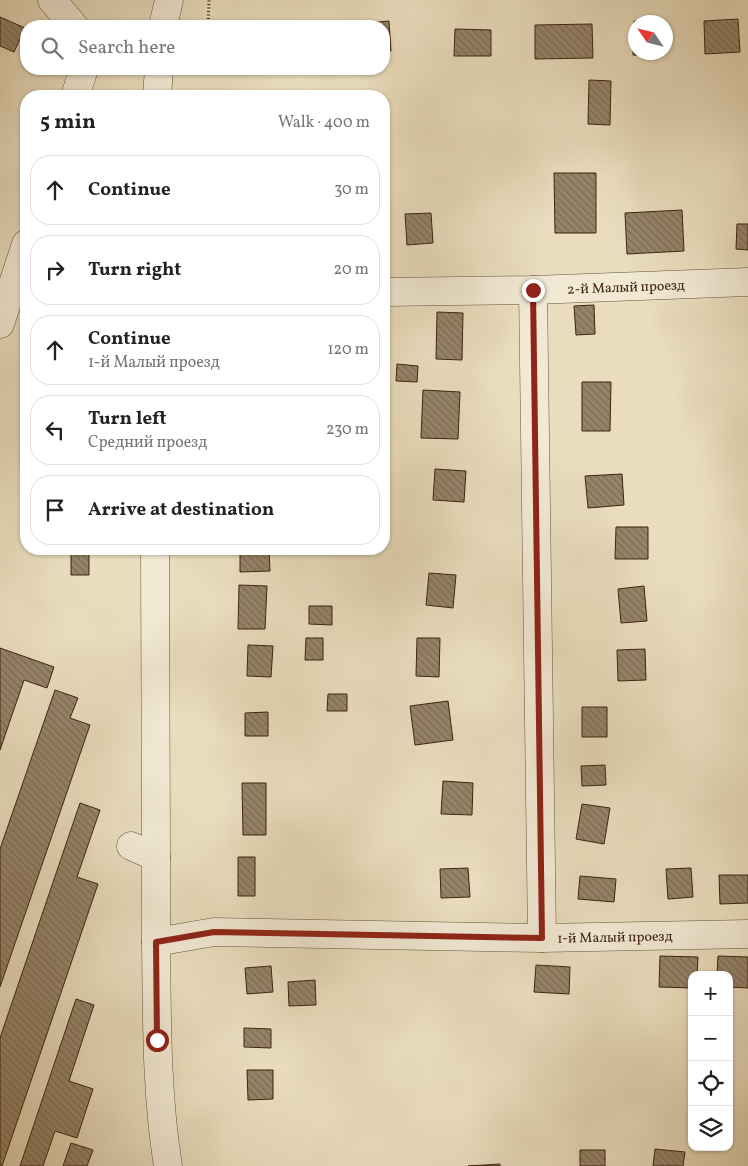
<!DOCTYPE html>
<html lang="en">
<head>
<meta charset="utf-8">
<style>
  body { margin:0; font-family:Vollkorn,serif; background:#f2f2f2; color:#222 }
  .controls { position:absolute; right:15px; bottom:15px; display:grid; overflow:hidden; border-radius:10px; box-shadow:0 1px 4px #0004 }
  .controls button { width:45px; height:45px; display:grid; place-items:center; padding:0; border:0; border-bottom:1px solid #e0e0e0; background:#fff; color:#222; font:25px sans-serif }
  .compass { position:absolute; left:628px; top:15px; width:45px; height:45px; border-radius:50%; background:#fff; box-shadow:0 1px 4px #0004; rotate:305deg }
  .stop { position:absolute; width:15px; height:15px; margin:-11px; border:4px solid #8f2418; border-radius:50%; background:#fff }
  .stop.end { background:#8f2418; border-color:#fff; box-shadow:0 1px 5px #0008 }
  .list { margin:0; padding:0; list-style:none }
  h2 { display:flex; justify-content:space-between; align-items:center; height:65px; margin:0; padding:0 20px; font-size:21px }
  h2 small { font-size:16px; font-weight:400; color:#767676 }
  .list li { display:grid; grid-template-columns:32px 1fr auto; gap:15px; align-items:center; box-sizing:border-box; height:70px; margin:0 10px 10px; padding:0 10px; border:1px solid #e0e0e0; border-radius:20px }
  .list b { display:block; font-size:19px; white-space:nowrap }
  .list p { margin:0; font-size:16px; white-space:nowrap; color:#767676 }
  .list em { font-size:16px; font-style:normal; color:#767676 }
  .icon { flex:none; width:28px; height:28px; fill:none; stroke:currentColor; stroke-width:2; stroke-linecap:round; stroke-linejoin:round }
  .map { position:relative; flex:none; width:748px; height:1166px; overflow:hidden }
  .search { position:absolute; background:#fff; box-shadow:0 1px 4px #0004; left:20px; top:20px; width:370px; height:55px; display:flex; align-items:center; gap:12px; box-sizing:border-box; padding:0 18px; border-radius:20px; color:#767676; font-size:19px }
  .panel { position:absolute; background:#fff; box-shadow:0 1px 4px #0004; left:20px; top:90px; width:370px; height:465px; border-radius:20px }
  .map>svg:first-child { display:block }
</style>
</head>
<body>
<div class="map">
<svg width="748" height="1166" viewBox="0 0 748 1166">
  <defs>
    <pattern id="building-back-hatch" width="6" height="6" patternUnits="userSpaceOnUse" patternTransform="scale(1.25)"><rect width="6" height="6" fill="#96846a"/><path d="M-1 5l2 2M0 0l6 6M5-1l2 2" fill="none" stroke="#7c6c56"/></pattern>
  </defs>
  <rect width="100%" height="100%" fill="#e9ddbd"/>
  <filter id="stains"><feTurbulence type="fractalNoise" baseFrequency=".004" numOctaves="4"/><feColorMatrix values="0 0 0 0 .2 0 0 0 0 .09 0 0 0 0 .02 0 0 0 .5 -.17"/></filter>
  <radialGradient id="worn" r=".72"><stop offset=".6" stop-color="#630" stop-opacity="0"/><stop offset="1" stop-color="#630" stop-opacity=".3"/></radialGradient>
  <path fill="url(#building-back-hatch)" stroke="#3d2311" d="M0,17L25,28L14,52L0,46Z
    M738,19L740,52L705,54L704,21Z
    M389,21L391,51H384V26H368V23Z
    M634,21L662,22H636V52H661L660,56L633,55Z
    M592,24L593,58L535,59V25Z
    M455,29L491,30V56H454Z
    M589,80L611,81L610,125L588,124Z
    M554,173H596V233H555Z
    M682,210L684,251L627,254L625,213Z
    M431,213L433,243L407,245L405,214Z
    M384,223H386L384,254Z
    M737,224H748V250L736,249Z
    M594,305L595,334L576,335L574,306Z
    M437,312L463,313L462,360L436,359Z
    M397,364L418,366L417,382L396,381Z
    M582,382H611L610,431H582Z
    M423,390L460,392L458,439L421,438Z
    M435,469L466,471L464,502L433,500Z
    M622,474L624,505L588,508L585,476Z
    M616,527H648V559H615Z
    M71,549H89V575H71Z
    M240,549H269L270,571L240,572Z
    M429,573L456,575L453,608L426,605Z
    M239,585L267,586L265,629H238Z
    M644,586L647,621L621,623L618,589Z
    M309,606H332V625L309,624Z
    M306,638H323V660H305Z
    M417,638H440L439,677L416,676Z
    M248,645L273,646L271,677L247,676Z
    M0,648L54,667L47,688L24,680L0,750Z
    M645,649L646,680L618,681L617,650Z
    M55,690L78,698L70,718L90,725L0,987V849Z
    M328,694H347V711H327Z
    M448,701L453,740L415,745L410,706Z
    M582,707H607V737H582Z
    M268,712V736H245V713Z
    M605,765L606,785L582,786L581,766Z
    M443,781L473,783L472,815L441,814Z
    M242,783H266V835H243Z
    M80,803L100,810L77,877L98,884L2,1166H0V1038Z
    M582,804L610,808L604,844L576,839Z
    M238,857H255V896H238Z
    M468,868L470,897L441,898L440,869Z
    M691,868L693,897L668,899L666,869Z
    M719,875H748V903L720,904Z
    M580,876L616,879L614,902L578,899Z
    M660,956L698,957L697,975H692V988L659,987Z
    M718,956L748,957V988L729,987V975H717Z
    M536,965L570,967L569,994L534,992Z
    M271,966L273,992L247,994L245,968Z
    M315,980L316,1005L289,1006L288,982Z
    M76,999L94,1005L69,1081L93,1089L77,1138L55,1131L43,1166H20Z
    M244,1028L271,1029V1048L244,1047Z
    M247,1070H273V1099L248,1100Z
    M71,1143L93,1150L87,1166H63Z
    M655,1149L685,1152L683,1166H653Z
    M580,1150H605V1166H580Z
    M500,1164V1166H468Z"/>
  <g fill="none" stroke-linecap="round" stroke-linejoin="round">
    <defs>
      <g id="minor">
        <path d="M52,0L74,26"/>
        <path d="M163,26L169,0"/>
        <path d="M75,96L84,69"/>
        <path d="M157,96L159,69"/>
        <path d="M533,290L542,938"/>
        <path id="s1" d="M384,292L533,290L748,282"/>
        <path d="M0,324L26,244"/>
        <path d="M155,549L156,857"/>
        <path id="s2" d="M131,846L156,857V942L214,932L542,938L748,934"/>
        <path d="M156,942C157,1016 156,1092 168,1166"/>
      </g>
    </defs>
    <use href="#minor" stroke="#68523c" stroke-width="29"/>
    <path stroke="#3d2311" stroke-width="3" stroke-dasharray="1 2.5" stroke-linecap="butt" d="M208,26L209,0"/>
    <use href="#minor" stroke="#f1e9d4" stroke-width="28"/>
  </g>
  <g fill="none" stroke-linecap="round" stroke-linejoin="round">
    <path stroke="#8f2418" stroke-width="6" d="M157,1040L156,942L214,932L542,938L533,290"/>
  </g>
  <g text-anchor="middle" stroke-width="4" stroke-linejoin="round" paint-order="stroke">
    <g font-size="14" fill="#3d2311" stroke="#f1e9d4">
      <text dy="5" stroke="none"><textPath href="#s1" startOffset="242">2-й Малый проезд</textPath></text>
      <text dy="5" stroke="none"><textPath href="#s2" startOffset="572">1-й Малый проезд</textPath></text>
    </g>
  </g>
  <rect width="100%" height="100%" filter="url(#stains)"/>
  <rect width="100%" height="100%" fill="url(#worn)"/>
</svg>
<div class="controls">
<button>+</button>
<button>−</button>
<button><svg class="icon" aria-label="locate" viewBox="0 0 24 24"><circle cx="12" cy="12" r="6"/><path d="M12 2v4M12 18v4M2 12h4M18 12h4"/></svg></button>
<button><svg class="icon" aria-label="layers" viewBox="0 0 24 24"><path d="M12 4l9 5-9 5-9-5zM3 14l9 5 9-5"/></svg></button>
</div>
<svg class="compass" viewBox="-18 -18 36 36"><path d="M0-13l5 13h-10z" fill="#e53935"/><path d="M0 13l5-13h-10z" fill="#767676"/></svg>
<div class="stop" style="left:157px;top:1040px"></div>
<div class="stop end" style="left:533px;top:290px"></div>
<div class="search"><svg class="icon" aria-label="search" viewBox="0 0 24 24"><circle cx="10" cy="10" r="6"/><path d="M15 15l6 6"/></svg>Search here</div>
<section class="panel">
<h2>5 min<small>Walk · 400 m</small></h2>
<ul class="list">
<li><svg class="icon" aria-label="ahead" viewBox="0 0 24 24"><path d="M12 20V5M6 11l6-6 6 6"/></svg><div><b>Continue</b></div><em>30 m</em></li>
<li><svg class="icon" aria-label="right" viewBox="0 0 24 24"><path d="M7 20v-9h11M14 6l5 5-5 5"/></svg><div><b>Turn right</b></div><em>20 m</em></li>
<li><svg class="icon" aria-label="ahead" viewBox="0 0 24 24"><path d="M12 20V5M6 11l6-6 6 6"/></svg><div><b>Continue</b><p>1-й Малый проезд</p></div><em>120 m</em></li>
<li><svg class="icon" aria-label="left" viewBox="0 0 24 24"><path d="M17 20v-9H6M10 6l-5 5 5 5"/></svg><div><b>Turn left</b><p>Средний проезд</p></div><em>230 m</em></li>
<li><svg class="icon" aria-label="arrive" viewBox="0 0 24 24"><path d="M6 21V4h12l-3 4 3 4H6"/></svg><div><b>Arrive at destination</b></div></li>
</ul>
</section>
</div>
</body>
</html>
